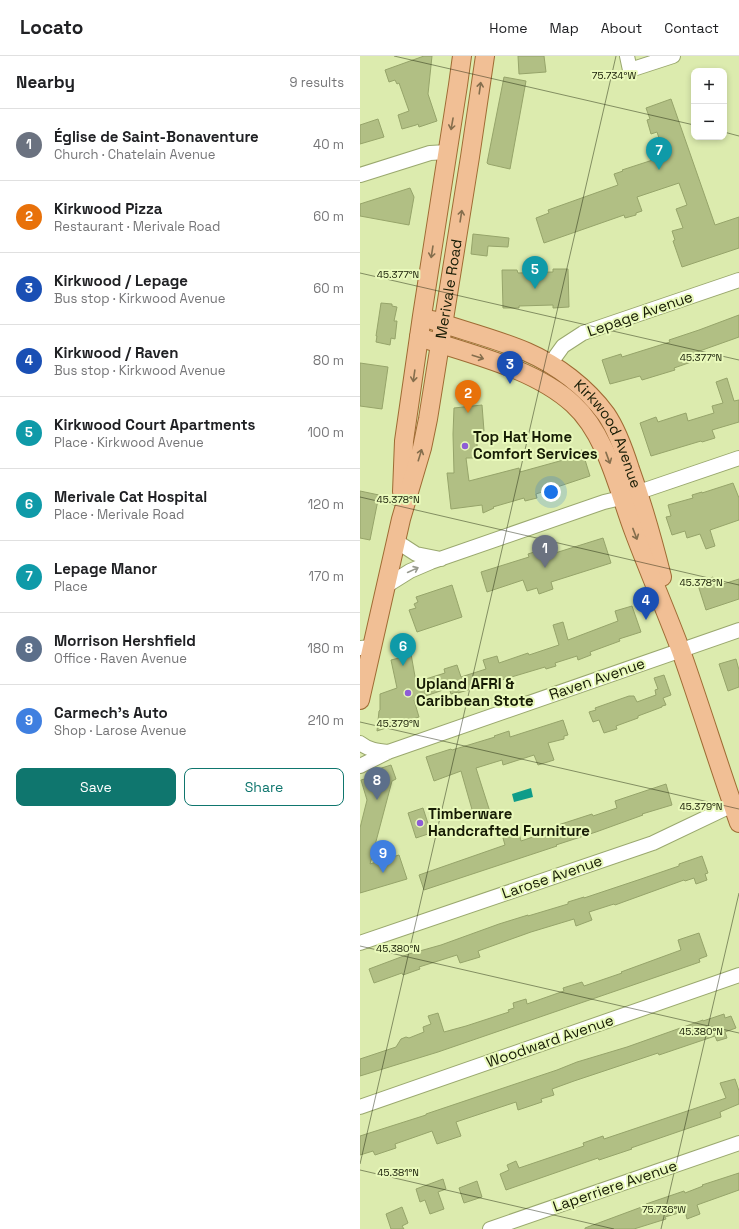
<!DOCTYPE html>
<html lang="en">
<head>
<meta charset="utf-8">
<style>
  body { margin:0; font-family:"Space Grotesk",sans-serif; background:#f6f6f6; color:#202124 }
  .controls { position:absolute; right:12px; top:12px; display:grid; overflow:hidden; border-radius:8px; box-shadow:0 2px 6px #0003 }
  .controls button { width:36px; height:36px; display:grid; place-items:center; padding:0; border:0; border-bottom:1px solid #e0e0e0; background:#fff; color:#202124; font:20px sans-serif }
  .you { position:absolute; left:191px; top:436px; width:14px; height:14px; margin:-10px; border:3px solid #fff; border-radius:50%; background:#1a73e8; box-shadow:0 0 0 6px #1a73e833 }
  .badge { display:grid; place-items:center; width:26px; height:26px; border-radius:50%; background:#0f766e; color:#fff; font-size:13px; font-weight:700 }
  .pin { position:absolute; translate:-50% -33px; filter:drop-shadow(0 1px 2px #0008) }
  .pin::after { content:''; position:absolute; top:21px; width:14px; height:12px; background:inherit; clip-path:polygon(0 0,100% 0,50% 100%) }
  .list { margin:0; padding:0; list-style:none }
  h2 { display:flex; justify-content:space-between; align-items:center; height:52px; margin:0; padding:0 16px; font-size:17px }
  h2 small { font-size:13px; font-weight:400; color:#757577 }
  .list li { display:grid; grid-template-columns:26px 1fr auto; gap:12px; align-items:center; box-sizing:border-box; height:72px; padding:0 16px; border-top:1px solid #e0e0e0 }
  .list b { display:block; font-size:15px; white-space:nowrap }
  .list p { margin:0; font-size:13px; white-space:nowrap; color:#757577 }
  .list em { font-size:13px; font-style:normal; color:#757577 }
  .actions { display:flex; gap:8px; padding:12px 16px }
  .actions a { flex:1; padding:9px 0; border:1px solid #0f766e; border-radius:8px; text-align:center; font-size:14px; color:#0f766e }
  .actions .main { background:#0f766e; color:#fff }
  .map { position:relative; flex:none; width:379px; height:1173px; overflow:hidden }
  header { display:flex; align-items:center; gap:24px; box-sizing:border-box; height:56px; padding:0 20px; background:#fff; border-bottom:1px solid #e0e0e0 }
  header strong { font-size:19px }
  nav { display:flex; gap:22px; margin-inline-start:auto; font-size:14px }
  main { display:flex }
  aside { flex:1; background:#fff }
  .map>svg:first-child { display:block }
</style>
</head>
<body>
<header>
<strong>Locato</strong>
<nav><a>Home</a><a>Map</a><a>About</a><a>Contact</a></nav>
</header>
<main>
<aside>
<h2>Nearby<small>9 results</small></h2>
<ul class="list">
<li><span class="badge" style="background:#6b7280">1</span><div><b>Église de Saint-Bonaventure</b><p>Church · Chatelain Avenue</p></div><em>40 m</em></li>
<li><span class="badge" style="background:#e8710a">2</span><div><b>Kirkwood Pizza</b><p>Restaurant · Merivale Road</p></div><em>60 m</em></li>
<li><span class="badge" style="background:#1a4fb4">3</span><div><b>Kirkwood / Lepage</b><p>Bus stop · Kirkwood Avenue</p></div><em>60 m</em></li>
<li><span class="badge" style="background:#1a4fb4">4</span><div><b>Kirkwood / Raven</b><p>Bus stop · Kirkwood Avenue</p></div><em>80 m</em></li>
<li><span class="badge" style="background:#0f9aa8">5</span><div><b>Kirkwood Court Apartments</b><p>Place · Kirkwood Avenue</p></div><em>100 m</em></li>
<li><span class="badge" style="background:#0f9aa8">6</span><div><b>Merivale Cat Hospital</b><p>Place · Merivale Road</p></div><em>120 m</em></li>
<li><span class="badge" style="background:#0f9aa8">7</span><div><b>Lepage Manor</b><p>Place</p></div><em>170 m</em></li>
<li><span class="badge" style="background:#5c6f8a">8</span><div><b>Morrison Hershfield</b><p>Office · Raven Avenue</p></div><em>180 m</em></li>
<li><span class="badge" style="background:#3f7fe0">9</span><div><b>Carmech's Auto</b><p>Shop · Larose Avenue</p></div><em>210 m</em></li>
</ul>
<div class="actions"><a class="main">Save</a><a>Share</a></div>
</aside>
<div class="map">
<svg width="379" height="1173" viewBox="0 0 379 1173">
  <rect width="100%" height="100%" fill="#dcebae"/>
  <path fill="#0e9c89" d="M171,732L173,741L154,746L152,738Z"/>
  <path fill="#b1bf84" stroke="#96a46a" d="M64,0H72L68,38L77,65L59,71L58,68L56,69L42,73L38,59L49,55L39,27L37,28L35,24L29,26L25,14Z
    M158,0H184L186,16L159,18Z
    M144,21L166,25L150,113L128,108L127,107Z
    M311,43L355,169L379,161V192L322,211L313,185L315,184L312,175L323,172L316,153L327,149L319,127L277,141L282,155L276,157V159L265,162L264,159L184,187L176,162L189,157L188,154L258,129L254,118L263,115L262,114L305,100L297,76L291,78L287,64L290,63L286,52Z
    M18,63L24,81L0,88V69Z
    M50,132L54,141L49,169L0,160V148Z
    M113,178L149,182L148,191L128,190L127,200L111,198Z
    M193,213H208L209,251L193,252V249L159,250V252H143L142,214H157L158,217L193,216Z
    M21,247L32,248V250L37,251L34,265H37L35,283L31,282L30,289L16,286L17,280H16Z
    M379,259V281L334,297L337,304L314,312L315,314L282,324L280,320L250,328L242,304L261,298L262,301L310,286L309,284L339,274Z
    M0,307L28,311L22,353L0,350Z
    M367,322L374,345L379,344V366L352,374L355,382L342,386L341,385L291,400L280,367L296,361L298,366L326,357L328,365L354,357L352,350L363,347L356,326Z
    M122,349L124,375H116L118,402H106L109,425L159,412L160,416L207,403L206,399L222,394L230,420L176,438L177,442L165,445L164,442L133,451L134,452L123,457L122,449L91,453L87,417H94L93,378L94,352Z
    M373,427L379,442V464L350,474L355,490L346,493L340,478L327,482L325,475L312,479L306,461L311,460L308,449L333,442L332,439L342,436V437Z
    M0,435L19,439L10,484L0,482Z
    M243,482L251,507L191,526L193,533L179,538L177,532L167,535L163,524L127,536L121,516L169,501L168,498L190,491L192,498Z
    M353,521L357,530L379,523V543L346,554L337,526Z
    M92,529L102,561L57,576L49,554L56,552L54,548L58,546L56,541Z
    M272,550L281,576L259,583L260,585L230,596L231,599L218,604L217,600L195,607L196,610L186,613L185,611L98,637V636L91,638L89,632L54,644L59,661L17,675L19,655L20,654V638L37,632L31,604L39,602L40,599L51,598L56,626L85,617L84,613L97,609L101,621L126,613L123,604L137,600L139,607L168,597L169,599L199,589L193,569L203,566L208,584L258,565L255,555Z
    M376,603L379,614V631L368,635L359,608Z
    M304,619L311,639L303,642L306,649L302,650V651L278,660V662L256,670L257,673L244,677L239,664L233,666L229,656L236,654L235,652L269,640H274L277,646L296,639L295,634L298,633L294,622Z
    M203,664L208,679L204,680V683L188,687L194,704L178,709L174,699L143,709L142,704L116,712L131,759L115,764L101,715L74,725L66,701L91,693L92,694L135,681L134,680L149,675L150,681Z
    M31,709L36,723L32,725L10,808L39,799L47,823L0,837V772L7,744L1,724L11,721L9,716Z
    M306,728L312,749L282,758L283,759L236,776L196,789L197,790L64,834L59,819L145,789L143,782L159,777L161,785L196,773L195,770L232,758L233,760L257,752L255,745Z
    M63,752L71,777L56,782L48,757Z
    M342,800L348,817L345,818L347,824L336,828L334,822L325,825L324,824L255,849L254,848L229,856L232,864L216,870L214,863L171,876L118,895L120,901L100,907L97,899L59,911L60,913L43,919L42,917L14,927L9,913L49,898L81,889L139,868L168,859V860L208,848V846L224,841V842L281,823L319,810V808Z
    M339,877L347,900L339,903L340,906L78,996L0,1020V1003L36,991L41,983L46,981L49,982L64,976L63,971L71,968L68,960L78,957L84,976L106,970L149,956L148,954L154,952L153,947L166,943L167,948L204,935L203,932L222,926L224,930L262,917L261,916L321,894L318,884Z
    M364,958L365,962L371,960L376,972L365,976L367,982L357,985L355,980L299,999L298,997L214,1025L192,1033L194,1039L181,1043L182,1046L158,1054L156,1046L96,1066L101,1080L77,1088L72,1075L35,1088L36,1092L15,1099L13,1095L0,1099V1080L66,1059V1058L197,1014L217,1006L267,991L343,964V965Z
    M375,1023L379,1035V1048L360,1056L361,1061L271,1092L272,1093L239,1104L238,1102L146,1134L140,1118L149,1114L147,1109L156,1105L159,1112L224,1090L223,1087L243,1080L244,1083L366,1042L360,1027Z
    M379,1117V1134L337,1149L340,1158L327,1163L325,1155L305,1161L306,1163L274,1173H225V1172L287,1149L286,1148L324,1135L325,1137L343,1130L342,1129Z
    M83,1123L86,1133L78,1136L84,1153L70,1158L65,1144L60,1146L56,1133Z
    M117,1125L122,1141L104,1147L99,1132Z
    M42,1151L48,1167L42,1170L44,1173H31L26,1158Z"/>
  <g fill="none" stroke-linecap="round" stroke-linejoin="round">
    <defs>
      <path id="minor" d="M267,0L270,14L313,0
        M0,119L70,97L87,96
        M190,308L203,290L223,277L379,224
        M279,436L379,402
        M36,485L56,498L81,503
        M26,530L50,515L71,506L244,446L261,442
        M0,592L12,591
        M0,687C9,694 17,695 28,696
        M0,710L28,696L379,574
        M0,887L293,787L379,746
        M0,1051L379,919
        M130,1173L379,1087"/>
      <g id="major">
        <path id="s1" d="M72,264C104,275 137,283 167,296C197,309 226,331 246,358C257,374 264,394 270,413C283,449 293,485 302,521"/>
        <path d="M59,281C109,298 174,312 213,348C247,379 258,434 274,476C289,516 306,555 321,595C341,652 359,710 379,767"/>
        <path d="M42,436L44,385L62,260L98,29L102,0"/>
        <path id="s2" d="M0,644L41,463L62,392L68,363L110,101L125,0"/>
      </g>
    </defs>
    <use href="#minor" stroke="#9aa86e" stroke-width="16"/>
    <use href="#major" stroke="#9f6b34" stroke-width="20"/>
    <use href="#minor" stroke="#fff" stroke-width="14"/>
    <use href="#major" stroke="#f1bf95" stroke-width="18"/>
  </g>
  <defs><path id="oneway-shaft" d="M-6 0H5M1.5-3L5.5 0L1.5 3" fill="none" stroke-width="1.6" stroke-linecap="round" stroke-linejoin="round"/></defs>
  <g stroke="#846e4d">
    <use href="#oneway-shaft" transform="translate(120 32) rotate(-82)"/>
    <use href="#oneway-shaft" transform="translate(92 68) rotate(100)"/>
    <use href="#oneway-shaft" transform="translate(101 160) rotate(-81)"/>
    <use href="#oneway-shaft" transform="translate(72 196) rotate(99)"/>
    <use href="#oneway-shaft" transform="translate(118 301) rotate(18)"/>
    <use href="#oneway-shaft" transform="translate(54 320) rotate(98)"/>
    <use href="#oneway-shaft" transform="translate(60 399) rotate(-73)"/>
    <use href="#oneway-shaft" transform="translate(248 402) rotate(70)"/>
    <use href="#oneway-shaft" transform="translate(275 478) rotate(69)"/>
  </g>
  <use stroke="#97998e" href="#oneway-shaft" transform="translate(53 514) rotate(-25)"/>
  <path fill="none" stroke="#171c05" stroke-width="1" stroke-opacity="0.45" d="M34,0L334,69M364,76L379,80M0,217L379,304M0,441L379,529M0,666L379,753M0,890L379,977M0,1108L256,0M0,1114L254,1173M301,1173L379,837"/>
  <g fill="#8e5dd6" stroke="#e9f9bb" stroke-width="1.5">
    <circle cx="105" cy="390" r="4"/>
    <circle cx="48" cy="637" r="4"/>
    <circle cx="60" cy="767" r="4"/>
  </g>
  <g text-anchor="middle" stroke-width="4" stroke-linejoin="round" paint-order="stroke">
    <g font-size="15" fill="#171c05" stroke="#e9f9bb">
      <text dy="5" stroke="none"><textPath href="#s2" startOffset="421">Merivale Road</textPath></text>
      <text transform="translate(280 258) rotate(-19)" y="5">Lepage Avenue</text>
      <text dy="5" stroke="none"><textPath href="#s1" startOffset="220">Kirkwood Avenue</textPath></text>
      <text transform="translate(237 623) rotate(-19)" y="5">Raven Avenue</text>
      <text transform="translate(192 821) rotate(-19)" y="5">Larose Avenue</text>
      <text transform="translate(190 985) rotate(-19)" y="5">Woodward Avenue</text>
      <text transform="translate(255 1130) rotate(-19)" y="5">Laperriere Avenue</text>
    </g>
    <g font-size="15" font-weight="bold" fill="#171c05" stroke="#e9f9bb" text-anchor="start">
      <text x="113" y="386">Top Hat Home<tspan x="113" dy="17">Comfort Services</tspan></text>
      <text x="56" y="633">Upland AFRI &amp;<tspan x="56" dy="17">Caribbean Stote</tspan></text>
      <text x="68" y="763">Timberware<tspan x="68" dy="17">Handcrafted Furniture</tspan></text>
    </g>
  </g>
  <g font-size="10" text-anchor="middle" fill="#171c05" stroke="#e9f9bb" stroke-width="4" stroke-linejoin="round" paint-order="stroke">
    <text x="254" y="23">75.734°W</text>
    <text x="38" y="222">45.377°N</text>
    <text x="341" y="305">45.377°N</text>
    <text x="38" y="447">45.378°N</text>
    <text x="341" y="530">45.378°N</text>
    <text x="38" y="671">45.379°N</text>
    <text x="341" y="754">45.379°N</text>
    <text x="38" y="896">45.380°N</text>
    <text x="341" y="979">45.380°N</text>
    <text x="38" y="1120">45.381°N</text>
    <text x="304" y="1157">75.736°W</text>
  </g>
</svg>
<div class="controls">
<button>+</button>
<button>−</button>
</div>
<div class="you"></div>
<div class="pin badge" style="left:185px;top:512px;background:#6b7280">1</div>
<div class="pin badge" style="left:108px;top:357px;background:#e8710a">2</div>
<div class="pin badge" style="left:150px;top:328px;background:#1a4fb4">3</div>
<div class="pin badge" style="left:286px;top:564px;background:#1a4fb4">4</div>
<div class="pin badge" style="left:175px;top:233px;background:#0f9aa8">5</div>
<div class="pin badge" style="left:43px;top:610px;background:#0f9aa8">6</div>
<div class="pin badge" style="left:299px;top:114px;background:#0f9aa8">7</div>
<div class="pin badge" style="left:17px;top:744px;background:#5c6f8a">8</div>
<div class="pin badge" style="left:23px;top:817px;background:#3f7fe0">9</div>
</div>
</main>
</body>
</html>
